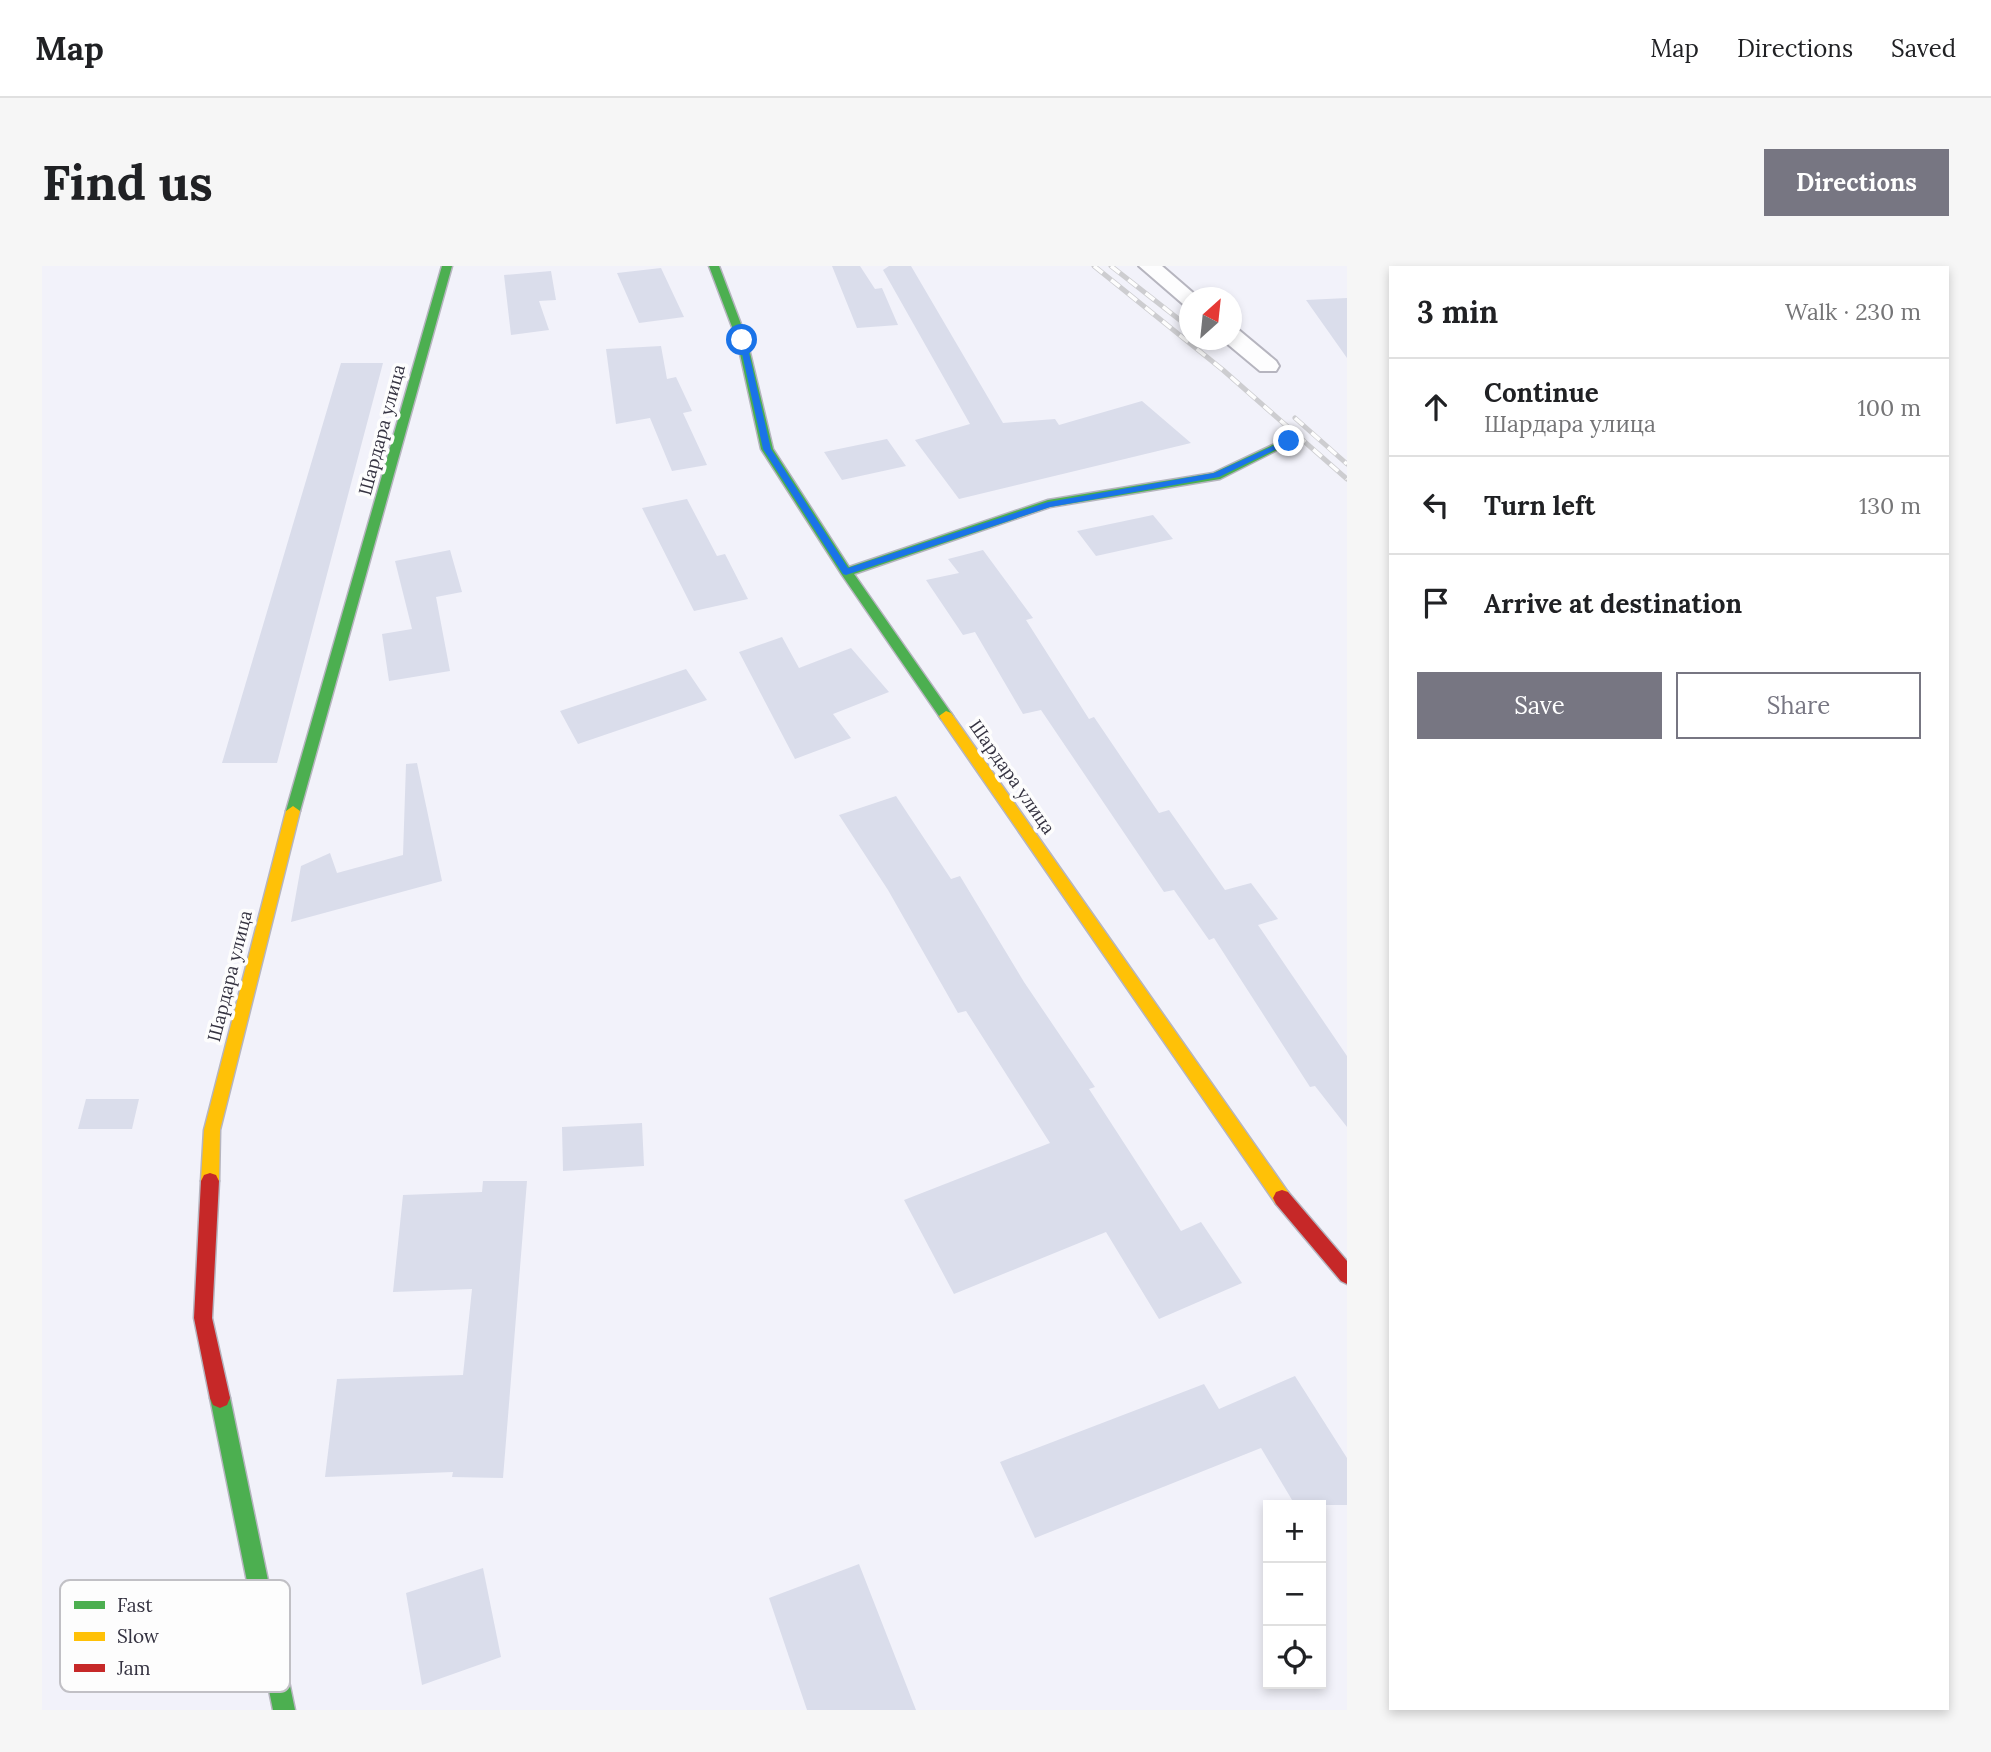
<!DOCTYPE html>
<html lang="en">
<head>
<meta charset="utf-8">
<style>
  body { margin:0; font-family:Lora,serif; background:#f6f6f6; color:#202124 }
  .controls { position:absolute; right:21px; bottom:21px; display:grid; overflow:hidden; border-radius:0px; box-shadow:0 4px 10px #0003 }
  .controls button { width:63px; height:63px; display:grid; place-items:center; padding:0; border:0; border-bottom:2px solid #e0e0e0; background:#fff; color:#202124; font:35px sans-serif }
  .compass { position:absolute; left:1137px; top:21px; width:63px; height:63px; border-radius:50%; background:#fff; box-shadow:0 4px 10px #0003; rotate:27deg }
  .stop { position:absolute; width:21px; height:21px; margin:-16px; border:5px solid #1a73e8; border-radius:50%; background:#fff }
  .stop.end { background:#1a73e8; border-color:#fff; box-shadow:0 2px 7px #0008 }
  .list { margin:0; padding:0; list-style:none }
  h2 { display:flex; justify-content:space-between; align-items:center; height:91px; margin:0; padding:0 28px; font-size:30px }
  h2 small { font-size:23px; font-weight:400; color:#757577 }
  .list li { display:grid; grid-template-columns:46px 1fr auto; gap:21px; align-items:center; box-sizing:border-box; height:98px; padding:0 28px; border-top:2px solid #e0e0e0 }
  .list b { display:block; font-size:26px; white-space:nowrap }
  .list p { margin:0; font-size:23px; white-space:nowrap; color:#757577 }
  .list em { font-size:23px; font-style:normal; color:#757577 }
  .actions { display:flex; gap:14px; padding:21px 28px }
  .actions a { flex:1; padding:16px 0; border:2px solid #777682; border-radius:0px; text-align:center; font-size:24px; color:#777682 }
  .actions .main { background:#777682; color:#fff }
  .icon { flex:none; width:38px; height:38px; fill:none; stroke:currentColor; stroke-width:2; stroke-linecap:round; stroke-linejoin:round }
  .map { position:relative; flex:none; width:1305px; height:1444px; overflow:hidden; border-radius:0px }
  header { display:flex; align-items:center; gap:42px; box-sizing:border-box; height:98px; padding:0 35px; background:#fff; border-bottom:2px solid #e0e0e0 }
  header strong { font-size:33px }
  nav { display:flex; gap:38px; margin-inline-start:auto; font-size:24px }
  .intro { display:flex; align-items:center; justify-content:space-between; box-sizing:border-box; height:168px; padding:0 42px }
  h1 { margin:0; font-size:49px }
  .button { padding:18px 32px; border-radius:0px; background:#777682; color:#fff; font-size:24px; font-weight:700 }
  main { display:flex; gap:42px; padding:0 42px }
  aside { flex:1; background:#fff; border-radius:0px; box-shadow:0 4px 10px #0003 }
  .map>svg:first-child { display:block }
</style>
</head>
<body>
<header>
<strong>Map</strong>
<nav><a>Map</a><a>Directions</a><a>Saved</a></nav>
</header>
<div class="intro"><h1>Find us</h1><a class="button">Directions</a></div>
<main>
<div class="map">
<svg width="1305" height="1444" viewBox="0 0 1305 1444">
  <rect width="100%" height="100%" fill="#f2f2fa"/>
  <path fill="#daddeb" d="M790,0H818L833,23L840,22L856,59L815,62Z
    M847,0H869L961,157L1013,153L1017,159L1100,135L1149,177L917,233L873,174L928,158L841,4Z
    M619,2L642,51L597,57L575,7Z
    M509,5L514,34L497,35L507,64L469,69L462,9Z
    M1305,32V92L1264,34Z
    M619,80L625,113L634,111L650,145L641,147L665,199L630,205L608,152L574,158L564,83Z
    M299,97H341L235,497H180Z
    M845,173L864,200L800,214L782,186Z
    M645,233L675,290L683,288L706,333L652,345L600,242Z
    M1111,249L1131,273L1054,290L1035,265Z
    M408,284L420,326L394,331L408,405L347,415L340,368L370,363L353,295Z
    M941,284L991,352L984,354L1047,453L1052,451L1117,547L1127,544L1183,624L1209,617L1236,653L1216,659L1305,790V861L1273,820L1268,821L1172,672L1167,674L1132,624L1122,626L999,444L981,448L933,366L921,369L884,314L917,307L906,293Z
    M740,371L757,402L809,382L847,426L791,448L809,472L753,493L697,386Z
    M644,403L665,434L536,478L518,445Z
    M375,497L400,615L249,656L259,600L288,587L295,607L361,589L364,498Z
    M854,530L909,613L918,610L982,716L1053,821L1047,823L1139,965L1159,956L1200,1017L1117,1053L1064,966L912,1028L862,934L1008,877L924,745L916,747L846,624L797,549Z
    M44,833H97L90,863H36Z
    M600,857L602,900L521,905L520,861Z
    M441,915H485L461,1212L410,1211L411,1206L283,1211L295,1113L421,1109L430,1023L351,1026L361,929L440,926Z
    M1253,1110L1305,1192V1239H1253L1219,1182L993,1272L958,1196L1162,1118L1177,1143Z
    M817,1298L874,1444H765L727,1332Z
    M441,1302L459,1391L380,1419L364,1327Z"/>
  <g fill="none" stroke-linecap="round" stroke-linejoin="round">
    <defs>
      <path id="street" d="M1097,0H1120L1157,32H1148V40L1141,38Z
        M1190,63L1198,65L1234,95L1237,100L1234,105H1218L1182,75L1190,74Z"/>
      <path id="fast" d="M400,0H410L258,545L251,550L244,545Z
        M667,0H677L705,74L731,183L807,301L1006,234L1171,207L1243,173L1253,175L1178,213L1008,241L812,308L909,447L911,450L904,455L899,453L800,309L719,183L695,74Z
        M178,1122L185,1125L188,1132L253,1444H231L168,1132L171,1125Z"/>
      <path id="slow" d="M904,445L909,447L1246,926L1249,932L1246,938L1240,940L1234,938L899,453L897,450Z
        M251,540L258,545L178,864L177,915L174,921L168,923L162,921L159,915L162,864L244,545Z"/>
      <path id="jam" d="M168,907L174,909L177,915L170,1052L188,1132L185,1139L178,1142L171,1139L168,1132L152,1052L159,915L162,909Z
        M1240,924L1246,926L1305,995V1018L1299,1015L1234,938L1231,932L1234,926Z"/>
    </defs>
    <use href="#street" stroke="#b6b5bf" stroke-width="4"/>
    <use href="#fast" stroke="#b6b5bf" stroke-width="3"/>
    <use href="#slow" stroke="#b6b5bf" stroke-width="3"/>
    <use href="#jam" stroke="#b6b5bf" stroke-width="3"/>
    <use href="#street" fill="#fdfdfe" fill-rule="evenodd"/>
    <use href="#fast" fill="#4caf50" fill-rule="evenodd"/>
    <use href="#slow" fill="#ffc107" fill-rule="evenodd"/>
    <use href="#jam" fill="#c62828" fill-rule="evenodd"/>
    <defs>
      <path id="rail" d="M1052,0L1181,104L1305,213
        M1069,0L1148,62
        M1253,152L1305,198"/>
    </defs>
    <use href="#rail" stroke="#cdcdd0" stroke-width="5"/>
    <use href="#rail" stroke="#fdfdfd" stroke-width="3.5" stroke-dasharray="11" stroke-linecap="butt"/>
  </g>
  <path fill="#1a73e8" d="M700,72L704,74L729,183L806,302L1006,236L1172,207L1244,174L1251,175L1177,211L1008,241L804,309L801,308L721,183L697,74Z"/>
  <g text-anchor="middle" stroke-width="7" stroke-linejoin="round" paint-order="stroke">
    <g font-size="18" fill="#353341" stroke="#fdfdfd">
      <text transform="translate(340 164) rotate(-75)" y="6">Шардара улица</text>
      <text transform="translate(970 511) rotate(55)" y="6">Шардара улица</text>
      <text transform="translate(188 710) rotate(-76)" y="6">Шардара улица</text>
    </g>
  </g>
  <rect x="18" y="1314" width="230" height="112" rx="10" fill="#fdfdfd" stroke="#c1c0c5" stroke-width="2"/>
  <rect x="32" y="1335" width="31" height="8" fill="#4caf50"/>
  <rect x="32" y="1366" width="31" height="9" fill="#ffc107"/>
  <rect x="32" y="1398" width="31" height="8" fill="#c62828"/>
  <g font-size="19" fill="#353341">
    <text x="75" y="1346">Fast</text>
    <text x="75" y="1377">Slow</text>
    <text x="75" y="1409">Jam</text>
  </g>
</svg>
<div class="controls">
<button>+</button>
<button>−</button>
<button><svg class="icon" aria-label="locate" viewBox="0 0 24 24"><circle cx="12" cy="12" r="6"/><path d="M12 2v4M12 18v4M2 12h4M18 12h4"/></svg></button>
</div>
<svg class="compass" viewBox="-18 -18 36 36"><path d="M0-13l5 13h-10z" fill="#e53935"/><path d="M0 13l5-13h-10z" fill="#757577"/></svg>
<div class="stop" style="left:700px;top:74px"></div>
<div class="stop end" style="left:1247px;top:175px"></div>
</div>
<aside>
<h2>3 min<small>Walk · 230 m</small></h2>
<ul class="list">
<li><svg class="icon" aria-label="ahead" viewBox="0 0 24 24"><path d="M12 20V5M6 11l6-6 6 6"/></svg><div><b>Continue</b><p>Шардара улица</p></div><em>100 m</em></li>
<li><svg class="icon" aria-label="left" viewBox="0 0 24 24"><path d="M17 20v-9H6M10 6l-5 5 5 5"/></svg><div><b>Turn left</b></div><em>130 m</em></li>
<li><svg class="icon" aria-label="arrive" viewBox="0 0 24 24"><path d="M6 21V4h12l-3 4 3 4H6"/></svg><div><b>Arrive at destination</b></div></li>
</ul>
<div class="actions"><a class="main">Save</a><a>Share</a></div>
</aside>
</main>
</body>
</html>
